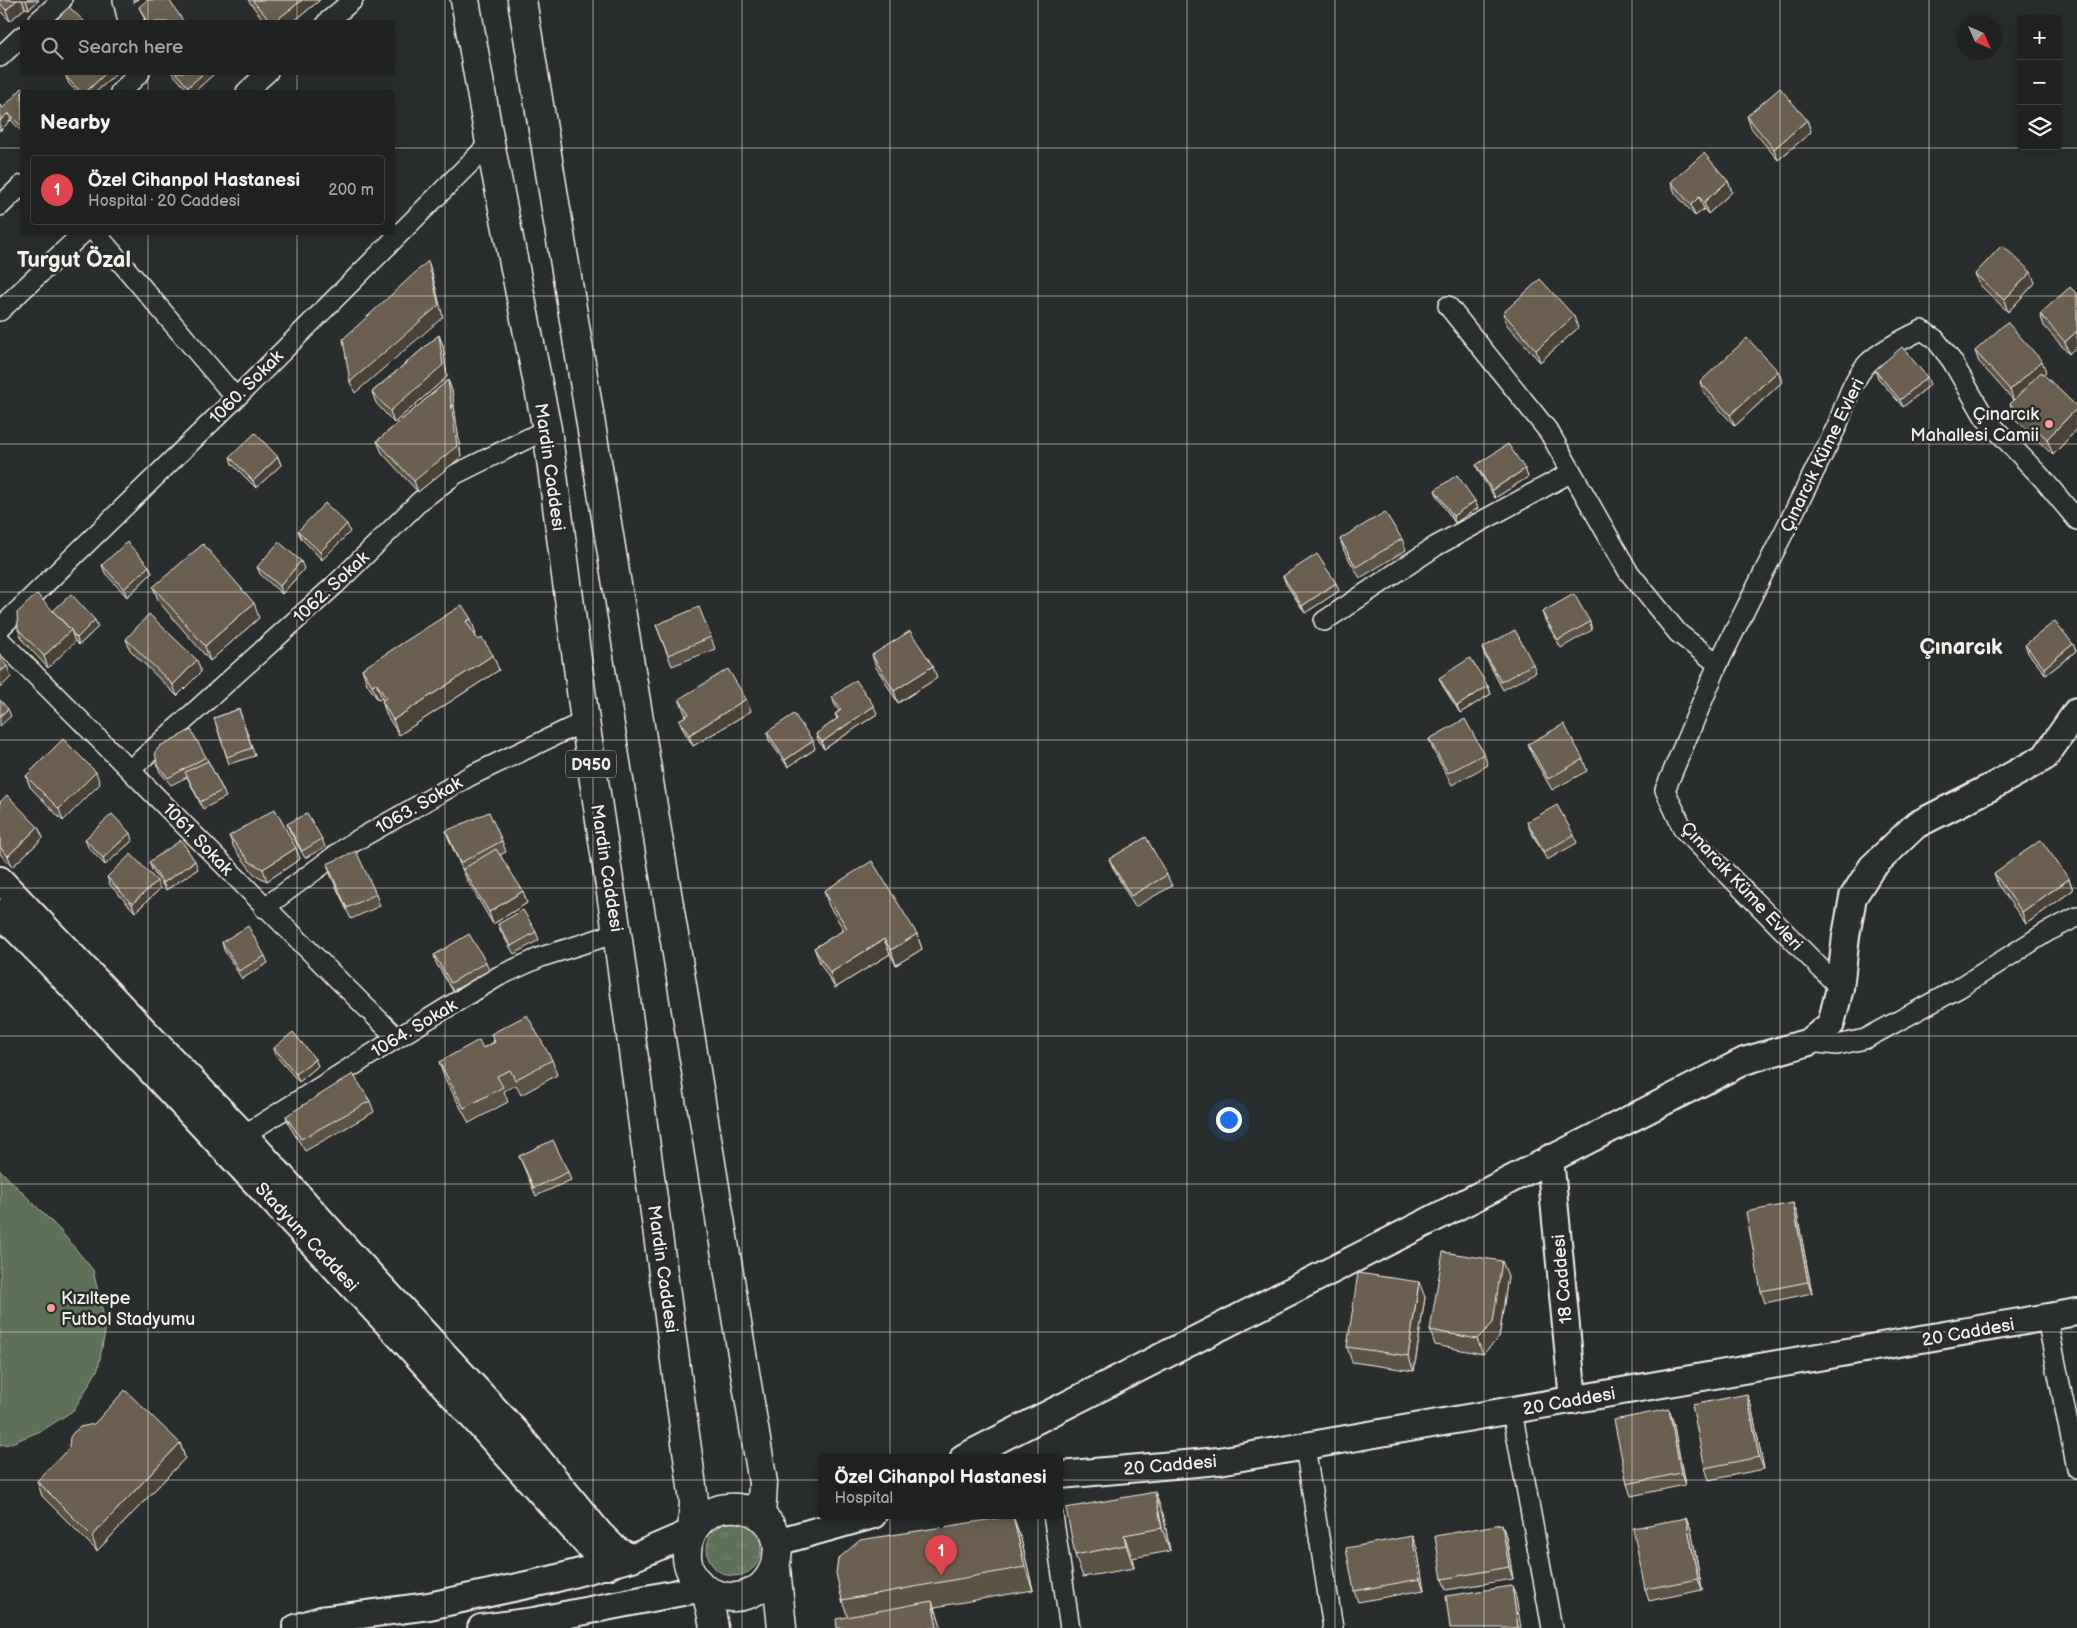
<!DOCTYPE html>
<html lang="en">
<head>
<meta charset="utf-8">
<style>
  body { margin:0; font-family:"Balsamiq Sans",sans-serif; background:#282a2a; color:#f1f3f6 }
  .controls { position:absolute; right:15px; top:15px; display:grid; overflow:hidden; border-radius:5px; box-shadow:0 2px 12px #0003 }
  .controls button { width:45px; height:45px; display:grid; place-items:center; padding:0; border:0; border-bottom:1px solid #3d3f40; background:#202222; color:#f1f3f6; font:25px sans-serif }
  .compass { position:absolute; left:1957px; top:15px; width:45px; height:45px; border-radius:50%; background:#202222; box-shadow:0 2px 12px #0003; rotate:135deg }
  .you { position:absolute; left:1228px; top:1119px; width:18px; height:18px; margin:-12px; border:4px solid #fff; border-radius:50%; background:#1a73e8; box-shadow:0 0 0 8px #1a73e833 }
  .badge { display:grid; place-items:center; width:32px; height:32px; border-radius:50%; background:#ea580c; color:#fff; font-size:16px; font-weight:700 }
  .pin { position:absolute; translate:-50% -41px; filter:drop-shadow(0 1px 2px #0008) }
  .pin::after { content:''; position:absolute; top:26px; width:18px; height:15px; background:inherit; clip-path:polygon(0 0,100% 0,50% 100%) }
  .popup { position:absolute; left:818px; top:1454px; width:245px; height:65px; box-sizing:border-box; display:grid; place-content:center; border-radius:5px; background:#202222; filter:drop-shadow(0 1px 4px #0005); font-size:16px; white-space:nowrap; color:#a2a4a5 }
  .popup b { font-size:19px; color:#f1f3f6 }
  .popup::after { content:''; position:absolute; left:50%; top:100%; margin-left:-10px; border:10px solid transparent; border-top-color:#202222 }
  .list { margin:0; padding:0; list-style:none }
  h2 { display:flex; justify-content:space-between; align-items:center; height:65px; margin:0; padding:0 20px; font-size:21px }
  h2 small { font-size:16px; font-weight:400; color:#a2a4a5 }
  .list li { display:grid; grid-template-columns:32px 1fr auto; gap:15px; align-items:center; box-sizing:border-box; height:70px; margin:0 10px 10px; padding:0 10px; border:1px solid #3d3f40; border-radius:5px }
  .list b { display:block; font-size:19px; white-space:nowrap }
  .list p { margin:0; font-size:16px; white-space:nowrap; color:#a2a4a5 }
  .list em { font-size:16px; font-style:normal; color:#a2a4a5 }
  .icon { flex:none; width:28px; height:28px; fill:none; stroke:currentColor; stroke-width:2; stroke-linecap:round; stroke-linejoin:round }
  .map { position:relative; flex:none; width:2077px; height:1628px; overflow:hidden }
  .search { position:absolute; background:#202222; box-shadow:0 2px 12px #0003; left:20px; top:20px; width:375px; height:55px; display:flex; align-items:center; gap:12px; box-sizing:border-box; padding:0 18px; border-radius:5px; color:#a2a4a5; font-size:19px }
  .panel { position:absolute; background:#202222; box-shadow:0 2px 12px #0003; left:20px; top:90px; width:375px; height:145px; border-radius:5px }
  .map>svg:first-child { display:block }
</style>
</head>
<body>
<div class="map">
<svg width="2077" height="1628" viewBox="0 0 2077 1628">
  <defs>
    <pattern id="grass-tufts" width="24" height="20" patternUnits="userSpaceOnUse" patternTransform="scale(1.25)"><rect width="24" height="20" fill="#5f7059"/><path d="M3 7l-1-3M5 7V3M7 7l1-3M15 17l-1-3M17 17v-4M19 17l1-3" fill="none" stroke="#778571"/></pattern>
  </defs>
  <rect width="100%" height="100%" fill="#2a2d2e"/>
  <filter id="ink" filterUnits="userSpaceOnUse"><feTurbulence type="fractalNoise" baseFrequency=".02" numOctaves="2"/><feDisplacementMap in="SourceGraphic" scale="10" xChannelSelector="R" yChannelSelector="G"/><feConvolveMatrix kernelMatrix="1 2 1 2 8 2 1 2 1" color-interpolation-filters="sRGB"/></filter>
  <g filter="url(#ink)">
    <path fill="url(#grass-tufts)" stroke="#aab0a0" d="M707 1549a27 27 0 1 1 54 0a27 27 0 1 1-54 0Z"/>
    <path fill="#5f7059" stroke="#aab0a0" d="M0,1170L59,1229L93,1270L106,1326L98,1369L74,1410L43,1430L9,1444L0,1445Z"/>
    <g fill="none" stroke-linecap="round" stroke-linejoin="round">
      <defs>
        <path id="street" d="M123,0L128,22
          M128,20L152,0
          M37,22L62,0
          M327,22L353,0
          M0,57L22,36
          M120,92L140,73
          M246,92L268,72
          M0,206L22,185
          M95,232L236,398
          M1448,306L1549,432L1628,571L1678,633L1718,664
          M0,311L84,232
          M1324,621L1436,546L1572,472
          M0,628L236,398L490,143
          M0,640C133,772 263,906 397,1038
          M131,769L336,584L420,501L456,474L547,429
          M264,908L352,843L470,776L585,721
          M1840,988L1683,829L1665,790L1718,664L1837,426C1845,405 1852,379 1868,363C1881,350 1905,338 1922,330L1935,339L1952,361L1985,418L2043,479L2077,520
          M1809,1042L1837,1045L1865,1039L1959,988L2047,932L2077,917
          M235,1143L244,1135L397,1038L499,976L541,957L617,933
          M2047,1319L2077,1469
          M1512,1411L1552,1628
          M1305,1446L1333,1628
          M1053,1515L1070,1628"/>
        <path id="secondary" d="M0,880L244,1135L349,1252L516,1432L599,1533L616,1550L632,1558
          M0,913L51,964L404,1341L607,1566
          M1550,1158L1573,1400
          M964,1457L1744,1061L1809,1042L1831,1024L1840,988L1846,936L1853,897L1872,867L1916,825L1991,787L2045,757L2077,711
          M1060,1475L1219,1461L2077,1312
          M777,1542L873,1515
          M296,1628L321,1620L429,1606L550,1580L632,1558L692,1532
          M481,1628L534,1621L703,1588"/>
        <path id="highway" d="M465,0L490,143L547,429L585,721L617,933L694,1501L692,1532
          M522,0L763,1483L761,1517
          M776,1568L782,1628
          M703,1588C771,1628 809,1524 744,1509C733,1507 721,1507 711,1513C689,1525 680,1554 693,1576C695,1580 700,1583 703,1588C709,1599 712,1615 714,1628"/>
      </defs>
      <use href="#street" stroke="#f4f1e8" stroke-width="22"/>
      <use href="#secondary" stroke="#f4f1e8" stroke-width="30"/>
      <use href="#highway" stroke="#f4f1e8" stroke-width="31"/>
      <use href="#street" stroke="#2a2d2e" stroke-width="19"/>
      <use href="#secondary" stroke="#2a2d2e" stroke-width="26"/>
      <use href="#highway" stroke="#2a2d2e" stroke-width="28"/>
    </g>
    <path fill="#5b5246" stroke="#f4f1e8" d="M0,0H39L29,9L25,8L10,21L0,11Z
      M248,0H320L293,22H265Z
      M139,7L184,22H146Z
      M70,72H116V74L96,92H77L69,84L66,77Z
      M171,72H216L194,92H189Z
      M22,92V132L11,120L0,131V105L3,108Z
      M1747,116L1807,120L1811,132L1778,160L1751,128Z
      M1728,181L1732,192L1708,214L1704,209L1695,216L1675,193L1671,182Z
      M1975,274L2035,283L2008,312L1980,285Z
      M2077,294V346L2069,354L2044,326L2040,314Z
      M1503,313L1578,328L1540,362L1507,325Z
      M439,335L443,346L447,377L394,423L376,403L372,392Z
      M1975,351L2046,372L2043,375L2077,407V429L2053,455L2016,420L2010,404L2014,401L1979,362Z
      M1875,370L1930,385L1903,407L1878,378Z
      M1778,371L1782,382L1735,426L1704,393L1700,382Z
      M448,380L452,391L461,457L418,492L382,453L377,441Z
      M230,457H278L281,465L256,488L232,464Z
      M1476,465L1525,469L1528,477L1495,498L1479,472Z
      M1435,490L1475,501L1478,508L1455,523L1438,498Z
      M298,531L350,532L322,560L301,538Z
      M1340,539H1402L1406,550L1360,578L1344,551Z
      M102,565L149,566L152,573L127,597L105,573Z
      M257,567L304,569L282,594L260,574Z
      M1283,576L1339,591L1305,613L1286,584Z
      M153,587L259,618L210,661L159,602Z
      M53,611L98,627L79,645L75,641L48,668L23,641L18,629Z
      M1542,612L1590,622L1592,630L1561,648L1545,620Z
      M471,619L476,634L475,635L499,670L399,735L387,716L382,701L383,700L382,698L378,700L367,684L362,669Z
      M656,625L711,637L715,649L672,666Z
      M126,639L201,672L177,696L130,650Z
      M2073,644L2076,651L2046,675L2028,653L2025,645Z
      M1482,648L1533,664L1536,672L1503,690L1485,656Z
      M872,655L937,678L898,703L876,667Z
      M1439,678L1488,686L1491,694L1460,713L1442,685Z
      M832,697L877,714L824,749L819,742L816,734L837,719L835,714L839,711L835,705Z
      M679,699L751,711L693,746L684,731L679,720L686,716L684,711Z
      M239,709L255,756L229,764L214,718Z
      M767,732L815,749L788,767L769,740Z
      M1429,739L1484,754L1488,765L1452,785L1433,750Z
      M1528,744L1583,759L1587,771L1552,790L1532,755Z
      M206,757L223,790L226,797L203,809L187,777L171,785L160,772L157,764Z
      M26,776L100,784L63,821L30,787Z
      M0,802L38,827L43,838L12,867L0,854Z
      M1527,822L1574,835L1577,843L1547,860L1530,830Z
      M287,824L322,839L325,847L305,858L290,832Z
      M446,831L502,841L506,852L500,855L527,903L493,924L467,880L450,842Z
      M229,836L296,848L300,859L267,881L254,874L234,848Z
      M85,839L132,841L105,865L88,847Z
      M1109,859L1167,875L1172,886L1135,907L1114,870Z
      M149,862L198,869L166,890L152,870Z
      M327,864L376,894L380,906L351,919L331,876Z
      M1994,873L2069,879L2073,890L2026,924L1998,885Z
      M107,877L160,889L135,912L110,885Z
      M824,891L917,934L922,949L896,965L890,954L835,988L820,963L814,948L844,930L829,906Z
      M498,924L536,932L539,940L514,954L501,932Z
      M222,942L265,956L268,963L242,979L224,950Z
      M434,955L486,962L489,970L453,991L436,963Z
      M491,1034L552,1060L557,1075L521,1095L516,1085L504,1091L508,1102L469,1123L444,1077L439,1062L483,1048L494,1042Z
      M274,1048L315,1059L318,1066L299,1082L276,1056Z
      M370,1101L374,1112L305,1151L290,1127L286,1116Z
      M519,1156L568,1172L571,1180L536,1196Z
      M1793,1203L1797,1214L1812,1293L1765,1303L1761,1291Z
      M1508,1276L1499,1338L1483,1354L1435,1345L1430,1330Z
      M1425,1297L1414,1371L1352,1362L1347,1347Z
      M1751,1405L1764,1469L1709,1480L1705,1468Z
      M1673,1421L1685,1485L1631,1496L1627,1484Z
      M180,1443L185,1458L97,1551L42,1496L37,1481Z
      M1163,1514L1170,1551L1132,1558L1134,1568L1083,1577L1075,1555Z
      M1013,1516L1021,1539L1033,1590L935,1607L940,1623L848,1617L842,1600Z
      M1686,1518L1691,1529L1702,1590L1649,1601L1645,1589Z
      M1506,1536L1513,1579L1446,1590L1442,1579Z
      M1417,1548L1424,1590L1358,1602L1354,1591Z"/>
    <path fill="#4a4239" stroke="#f4f1e8" d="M17,0H22L25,8L10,21L6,10Z
      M26,0H39L29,9Z
      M302,0H320L293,22H274Z
      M107,72H116V74L96,92H86Z
      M205,72H216L194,92H190L188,87Z
      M8,113L11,120L0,131V121Z
      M1807,120L1811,132L1778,160L1774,149Z
      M1728,181L1732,192L1708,214L1704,202Z
      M1699,197L1704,209L1695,216L1691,205Z
      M428,261L432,273L443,317L355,393L350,382Z
      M2031,272L2035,283L2008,312L2004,300Z
      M1574,316L1578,328L1540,362L1536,350Z
      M2077,331V346L2069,354L2065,342Z
      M439,335L443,346L447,377L394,423L390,411Z
      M2042,361L2046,372L2014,401L2010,390Z
      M1778,371L1782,382L1735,426L1730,415Z
      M1927,377L1930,385L1903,407L1900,400Z
      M448,380L452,391L461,457L418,492L414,481Z
      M2077,408V429L2053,455L2047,439Z
      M278,457L281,465L256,488L253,481Z
      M1525,469L1528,477L1495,498L1492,490Z
      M1475,501L1478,508L1455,523L1453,516Z
      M347,524L350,532L322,560L320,552Z
      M301,561L304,569L282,594L280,586Z
      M149,566L152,573L127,597L124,589Z
      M1336,583L1339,591L1305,613L1302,606Z
      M254,603L259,618L210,661L205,646Z
      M95,620L98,627L79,645L77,638Z
      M71,630L75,642L48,668L44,656Z
      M2073,644L2076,651L2046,675L2044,668Z
      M493,655L499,670L399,735L393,720Z
      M197,660L201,672L177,696L173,685Z
      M7,666L11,677L0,688V672Z
      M933,666L937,678L898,703L894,691Z
      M376,683L382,698L378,700L372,685Z
      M1488,686L1491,694L1460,713L1457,706Z
      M746,699L751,711L693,746L689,735Z
      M874,706L877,714L824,749L822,742Z
      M8,709L11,716L0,726V716Z
      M813,741L815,749L788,767L785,760Z
      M96,772L100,784L63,821L59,809Z
      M38,827L43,838L12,867L8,856Z
      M130,833L132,841L105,865L103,858Z
      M296,848L300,859L267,881L263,869Z
      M195,861L198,869L166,890L163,883Z
      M2069,879L2073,890L2026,924L2022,912Z
      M157,881L160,889L135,912L132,904Z
      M523,891L527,903L493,924L489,912Z
      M917,934L922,949L896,965L891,950Z
      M884,939L890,954L835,988L830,973Z
      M315,1059L318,1066L299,1082L296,1074Z
      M1793,1203L1797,1214L1812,1293L1808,1282Z
      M1502,1261L1508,1276L1499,1338L1483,1354L1477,1339Z
      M1419,1282L1425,1297L1414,1371L1408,1356Z
      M1747,1394L1751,1405L1764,1469L1759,1457Z
      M1669,1409L1673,1421L1685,1485L1681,1473Z
      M180,1443L185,1458L97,1551L92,1536Z
      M1155,1492L1163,1514L1170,1551L1162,1528Z
      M1013,1516L1021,1539L1033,1590L1025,1567Z
      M1686,1518L1691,1529L1702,1590L1698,1579Z
      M1502,1524L1506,1536L1513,1579L1509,1567Z
      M1124,1535L1132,1558L1134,1568L1126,1545Z
      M1412,1536L1417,1548L1424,1590L1420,1579Z
      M1512,1586L1516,1597L1521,1628H1518V1627Z
      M932,1601L940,1623L941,1628H937Z"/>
    <path fill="#6a5f51" stroke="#f4f1e8" d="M0,0H17L6,10L0,3Z
      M147,0H169L184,22H147L139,7Z
      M252,0H302L274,22H271Z
      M69,7L85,22H56V20Z
      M70,72H107L86,92H81L66,77Z
      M175,72H205L188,87Z
      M22,88L26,92H22V127L8,113L0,121V105L3,108Z
      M1780,88L1807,120L1774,149L1747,116Z
      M1704,153L1728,181L1704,202L1699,197L1691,205L1671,182Z
      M2002,245L2031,272L2004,300L1975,274Z
      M428,261L439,305L350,382L343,339Z
      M1540,279L1574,316L1536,350L1503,313Z
      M2070,287L2077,294V331L2065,342L2040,314Z
      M2007,322L2042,361L2010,390L1975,351Z
      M439,335L443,365L390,411L372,392Z
      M1747,338L1778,371L1730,415L1700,382Z
      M1902,347L1927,377L1900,400L1875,370Z
      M2041,372L2077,407V408L2047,439L2010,404Z
      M448,380L457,446L414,481L377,441Z
      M255,433L278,457L253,481L230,457Z
      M1508,444L1525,469L1492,490L1476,465Z
      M1457,475L1475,501L1453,516L1435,490Z
      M325,503L347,524L320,552L298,531Z
      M1385,512L1402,539L1356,567L1340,539Z
      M127,542L149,566L124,589L102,565Z
      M279,542L301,561L280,586L257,567Z
      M203,544L254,603L205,646L153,587Z
      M1317,554L1336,583L1302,606L1283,576Z
      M37,594L71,630L44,656L18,629L17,613Z
      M71,594L95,620L77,638L73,634L71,630L53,611Z
      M1574,594L1590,622L1558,640L1542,612Z
      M462,605L471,619L466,621L478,640L482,638L493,655L393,720L382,701L386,698L376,683L372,685L362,669Z
      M699,607L711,637L668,655L656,625Z
      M149,614L197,660L173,685L126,639Z
      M2055,621L2073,644L2044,668L2025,645Z
      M1515,630L1533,664L1501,682L1482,648Z
      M910,631L933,666L894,691L872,655Z
      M0,658L7,666L0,672Z
      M1470,658L1488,686L1457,706L1439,678Z
      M728,669L746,699L689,735L679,720L689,714L679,699Z
      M856,680L874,706L822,742L816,734L838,718L835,714L841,710L832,697Z
      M0,700L8,709L0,716Z
      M239,709L252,748L227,757L214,718Z
      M794,714L813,741L785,760L767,732Z
      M1465,719L1484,754L1448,773L1429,739Z
      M1564,724L1583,759L1548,779L1528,744Z
      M191,730L206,757L168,778L157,764L155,752L160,746Z
      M63,739L96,772L59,809L26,776Z
      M208,761L223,790L200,802L185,772Z
      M7,795L38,827L8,856L0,847V802Z
      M1557,805L1574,835L1544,852L1527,822Z
      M275,809L296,848L263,869L250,862L229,836Z
      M489,812L502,841L460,863L446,831Z
      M307,813L322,839L302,851L287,824Z
      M112,814L130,833L103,858L85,839Z
      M1146,837L1167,875L1131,896L1109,859Z
      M181,840L195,861L163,883L149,862Z
      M2041,840L2069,879L2022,912L1994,873Z
      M496,849L523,891L489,912L463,869Z
      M356,851L376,894L347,908L327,864Z
      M131,854L157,881L132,904L107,877Z
      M872,861L917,934L891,950L884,939L830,973L814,948L847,928L824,891Z
      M523,910L536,932L511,946L498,924Z
      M248,926L265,956L239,971L222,942Z
      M469,934L486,962L451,983L434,955Z
      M527,1015L552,1060L515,1080L510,1070L497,1076L503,1087L464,1108L439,1062L479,1040L483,1048L495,1042L491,1034Z
      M293,1032L315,1059L296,1074L274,1048Z
      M353,1074L370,1101L301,1139L286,1116Z
      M553,1140L568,1172L534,1188L519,1156Z
      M1793,1203L1808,1282L1761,1291L1746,1212Z
      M1443,1252L1502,1261L1493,1323L1477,1339L1430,1330Z
      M1358,1273L1419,1282L1408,1356L1347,1347Z
      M125,1390L180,1443L92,1536L37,1481L69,1448L70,1437L74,1432L80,1427L94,1424Z
      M1747,1394L1759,1457L1705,1468L1692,1405Z
      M1669,1409L1681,1473L1627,1484L1614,1420Z
      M1155,1492L1162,1528L1124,1535L1126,1545L1075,1555L1066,1508Z
      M1013,1516L1025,1567L842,1600L836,1573L838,1559L860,1540Z
      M1686,1518L1698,1579L1645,1589L1633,1528Z
      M1502,1524L1509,1567L1442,1579L1435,1536Z
      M1412,1536L1420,1579L1354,1591L1346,1548Z
      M1512,1586L1518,1627L1512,1628H1450L1446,1596Z
      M932,1601L937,1628H837L836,1619Z"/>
  </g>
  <path fill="none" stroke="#f4f1e8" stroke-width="1" stroke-opacity="0.55" d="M148,0V22M297,0V22M445,0V1628M593,0V1628M742,0V1628M890,0V1628M1038,0V1628M1187,0V1628M1335,0V1628M1484,0V1628M1632,0V1628M1780,0V1628M1929,0V1628M148,72V92M297,72V92M0,148H22M392,148H2077M148,232V1628M297,232V1628M0,296H2077M0,444H2077M0,592H2077M0,740H2077M0,888H2077M0,1036H2077M0,1184H2077M0,1332H2077M0,1480H2077"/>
  <g fill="#ff9aa2" stroke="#2a2d2e" stroke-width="2">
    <circle cx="2049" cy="424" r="5"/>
    <circle cx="51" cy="1308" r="5"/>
  </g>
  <g text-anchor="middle" stroke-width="5" stroke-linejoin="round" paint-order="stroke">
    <rect fill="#2a2d2e" stroke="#b7b6b0" stroke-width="1" x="566" y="750.5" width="50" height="27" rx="4"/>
    <g font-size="16" font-weight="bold" fill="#f4f1e8">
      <text x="591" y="770">D950</text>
    </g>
    <g font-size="18" fill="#f4f1e8" stroke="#2a2d2e">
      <text transform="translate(246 387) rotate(-45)" y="6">1060. Sokak</text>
      <text transform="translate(1822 455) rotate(-64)" y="6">Çınarcık Küme Evleri</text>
      <text transform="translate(550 467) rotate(82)" y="6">Mardin Caddesi</text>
      <text transform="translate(331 587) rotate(-43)" y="6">1062. Sokak</text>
      <text transform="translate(419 805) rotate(-30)" y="6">1063. Sokak</text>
      <text transform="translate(198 839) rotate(46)" y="6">1061. Sokak</text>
      <text transform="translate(607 868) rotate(81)" y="6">Mardin Caddesi</text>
      <text transform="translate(1742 886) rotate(47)" y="6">Çınarcık Küme Evleri</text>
      <text transform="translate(414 1028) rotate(-31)" y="6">1064. Sokak</text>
      <text transform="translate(307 1237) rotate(47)" y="6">Stadyum Caddesi</text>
      <text transform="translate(663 1269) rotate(82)" y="6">Mardin Caddesi</text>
      <text transform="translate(1562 1279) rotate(-95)" y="6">18 Caddesi</text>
      <text transform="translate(1968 1332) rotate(-10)" y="6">20 Caddesi</text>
      <text transform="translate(1569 1401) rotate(-10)" y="6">20 Caddesi</text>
      <text transform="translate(1170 1465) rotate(-5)" y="6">20 Caddesi</text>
    </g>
    <g font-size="18" fill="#f4f1e8" stroke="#2a2d2e" text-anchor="end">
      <text x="2039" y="420">Çınarcık<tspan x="2039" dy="21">Mahallesi Camii</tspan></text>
      <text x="61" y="1304" text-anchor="start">Kızıltepe<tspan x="61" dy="21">Futbol Stadyumu</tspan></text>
    </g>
    <g font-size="22" font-weight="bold" fill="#f4f1e8" stroke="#2a2d2e">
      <text x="74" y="267">Turgut Özal</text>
      <text x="1961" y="654">Çınarcık</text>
    </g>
  </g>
</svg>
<div class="controls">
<button>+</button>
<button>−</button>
<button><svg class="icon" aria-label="layers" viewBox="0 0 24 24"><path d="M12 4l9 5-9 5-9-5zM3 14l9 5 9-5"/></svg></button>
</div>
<svg class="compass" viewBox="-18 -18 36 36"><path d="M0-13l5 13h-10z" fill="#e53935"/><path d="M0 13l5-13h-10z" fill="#a2a4a5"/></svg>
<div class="you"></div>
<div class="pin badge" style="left:941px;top:1576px;background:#e0444e">1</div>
<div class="popup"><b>Özel Cihanpol Hastanesi</b>Hospital</div>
<div class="search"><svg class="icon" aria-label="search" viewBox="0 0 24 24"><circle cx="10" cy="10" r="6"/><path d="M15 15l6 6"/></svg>Search here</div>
<section class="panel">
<h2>Nearby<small></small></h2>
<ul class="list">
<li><span class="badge" style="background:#e0444e">1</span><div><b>Özel Cihanpol Hastanesi</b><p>Hospital · 20 Caddesi</p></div><em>200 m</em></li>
</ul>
</section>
</div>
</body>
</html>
